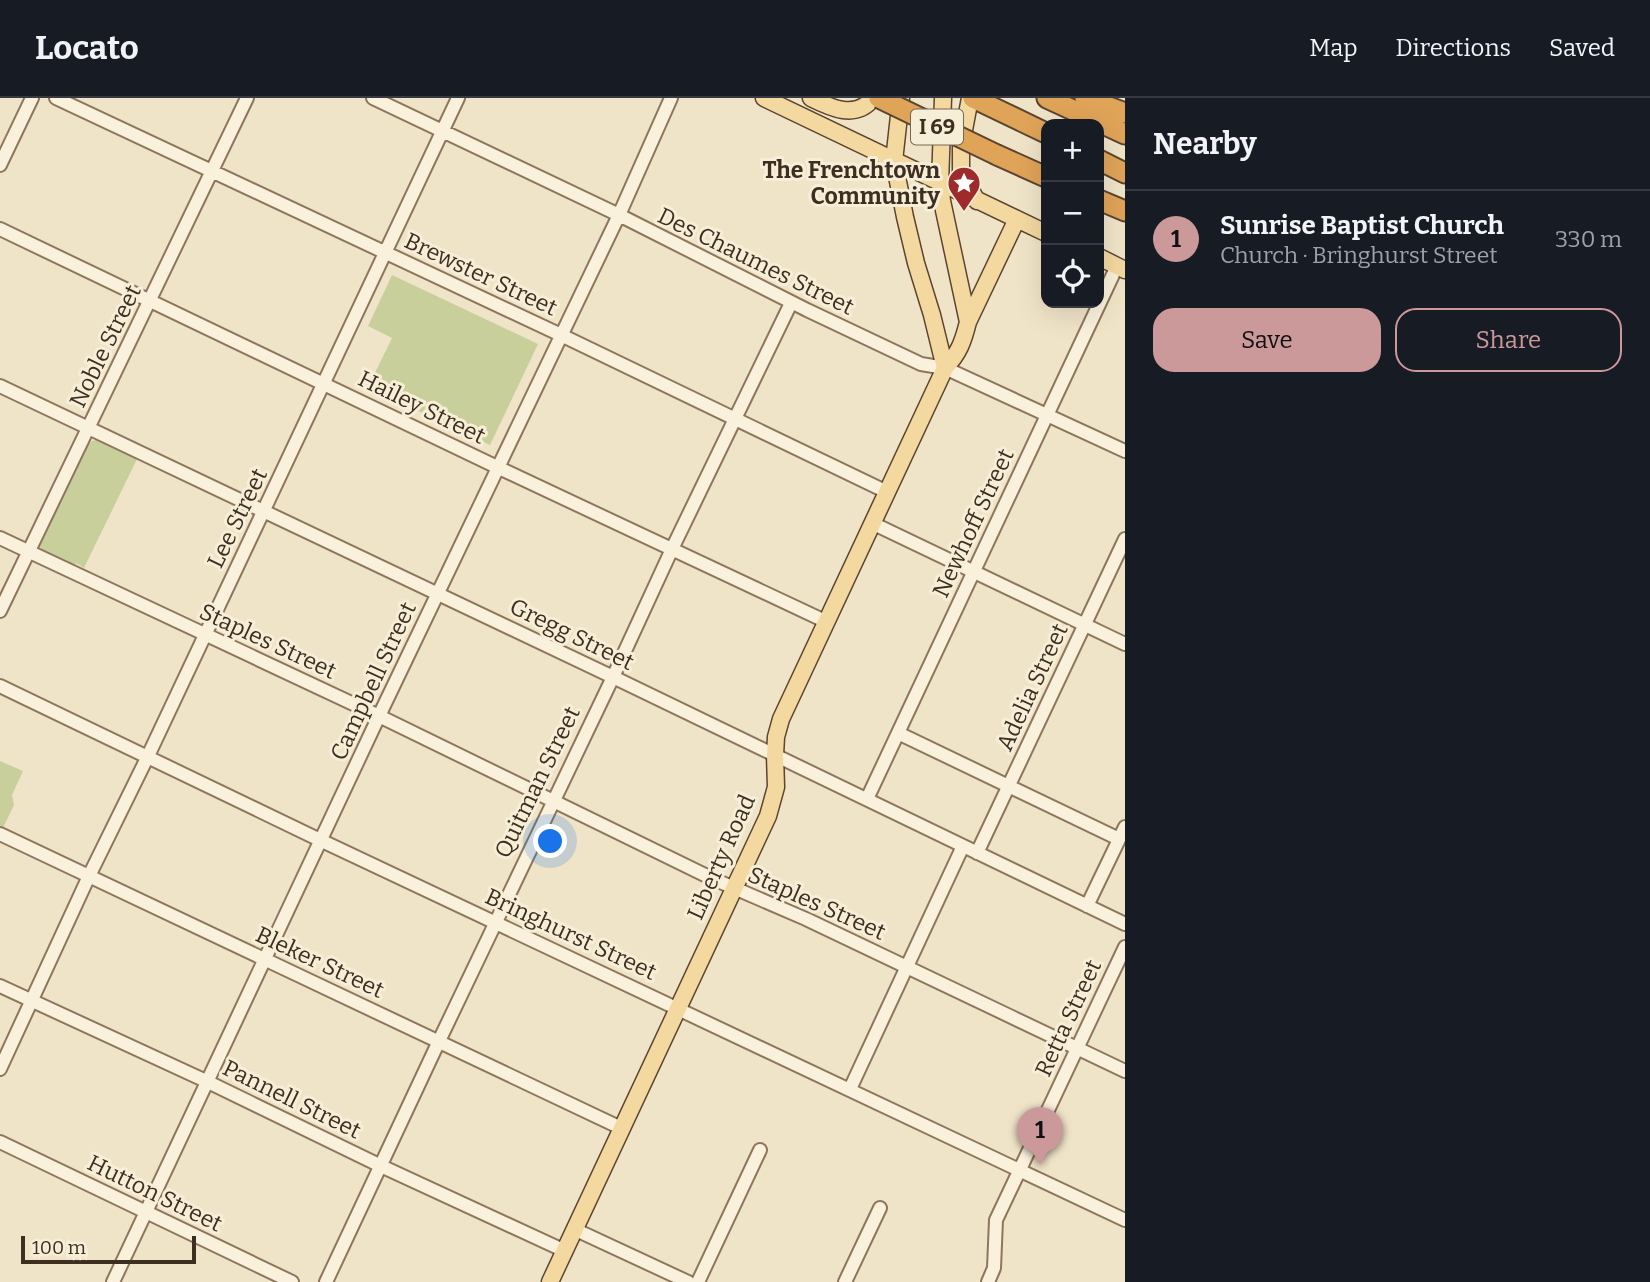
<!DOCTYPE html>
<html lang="en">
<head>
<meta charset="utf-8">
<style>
  body { margin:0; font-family:Bitter,serif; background:#20242c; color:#f1f3f6 }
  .controls { position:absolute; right:21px; top:21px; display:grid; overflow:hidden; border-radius:14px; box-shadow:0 7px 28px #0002 }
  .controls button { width:63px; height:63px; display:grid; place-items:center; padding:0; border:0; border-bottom:2px solid #363941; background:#171b24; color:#f1f3f6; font:35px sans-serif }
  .scale { position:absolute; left:21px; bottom:18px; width:175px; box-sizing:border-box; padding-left:7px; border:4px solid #3d2e20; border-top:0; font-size:19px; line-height:24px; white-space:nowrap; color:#3d2e20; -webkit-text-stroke:5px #f7eed8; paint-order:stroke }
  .you { position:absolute; left:551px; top:744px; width:24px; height:24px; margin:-18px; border:5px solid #fff; border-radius:50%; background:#1a73e8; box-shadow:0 0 0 10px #1a73e833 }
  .badge { display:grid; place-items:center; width:46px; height:46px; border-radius:50%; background:#cc999b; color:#111; font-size:23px; font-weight:700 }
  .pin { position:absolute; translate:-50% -58px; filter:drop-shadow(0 2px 4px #0008) }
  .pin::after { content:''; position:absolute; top:37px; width:24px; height:21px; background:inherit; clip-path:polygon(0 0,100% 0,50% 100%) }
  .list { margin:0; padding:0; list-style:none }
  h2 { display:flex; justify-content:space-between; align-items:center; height:91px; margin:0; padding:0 28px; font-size:30px }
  h2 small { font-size:23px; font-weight:400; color:#9ea1a6 }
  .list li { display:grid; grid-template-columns:46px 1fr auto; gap:21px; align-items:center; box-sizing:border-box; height:98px; padding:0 28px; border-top:2px solid #363941 }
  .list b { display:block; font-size:26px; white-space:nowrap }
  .list p { margin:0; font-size:23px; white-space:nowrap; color:#9ea1a6 }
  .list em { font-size:23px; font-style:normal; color:#9ea1a6 }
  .actions { display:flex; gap:14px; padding:21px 28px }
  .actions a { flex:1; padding:16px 0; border:2px solid #cc999b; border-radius:21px; text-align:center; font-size:24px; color:#cc999b }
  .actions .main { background:#cc999b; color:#111 }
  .icon { flex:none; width:38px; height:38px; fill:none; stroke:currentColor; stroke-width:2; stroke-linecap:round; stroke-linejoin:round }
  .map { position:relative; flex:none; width:1125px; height:1184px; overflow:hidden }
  header { display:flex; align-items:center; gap:42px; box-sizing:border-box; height:98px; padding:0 35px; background:#171b24; border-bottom:2px solid #363941 }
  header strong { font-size:33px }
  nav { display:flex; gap:38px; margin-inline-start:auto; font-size:24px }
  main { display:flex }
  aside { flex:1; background:#171b24 }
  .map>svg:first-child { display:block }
</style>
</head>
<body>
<header>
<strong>Locato</strong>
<nav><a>Map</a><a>Directions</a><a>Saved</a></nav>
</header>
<main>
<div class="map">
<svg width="1125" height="1184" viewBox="0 0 1125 1184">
  <rect width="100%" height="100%" fill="#f0e4c8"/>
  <path fill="#c9cf9b" d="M392,177L538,246L490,347L368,289L392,240L368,228Z
    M99,341L138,359L84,470L76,465L74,469L42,454L39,446L86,348L92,343Z
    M0,663L23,673L12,697L14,707L3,730L0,729Z"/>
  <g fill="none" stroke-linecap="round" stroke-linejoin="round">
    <defs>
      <path id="minor" d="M56,0L561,237L887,394
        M373,0L619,117L807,212L921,266L945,270L1125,353
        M0,67L32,0
        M0,131L497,369L827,524
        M0,288L613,579L1125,826
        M872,425L1125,546
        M0,440L379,618L711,780L806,821L1125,973
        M0,513L247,0
        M0,588L320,742L1125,1122
        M898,635L1119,741
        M867,701L1117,168
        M0,736L621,1030
        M977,755L1125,441
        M1087,808L1125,729
        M0,888L206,983L381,1068L565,1153
        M0,971L89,778L148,658L458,0
        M850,991L963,748
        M0,1044L292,1184
        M574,1131L688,1184
        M113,1184L379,618L619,117L671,0
        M326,1184L439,943L613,579L672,451L791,205
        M698,1184L760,1052
        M845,1184L880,1110
        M988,1184L994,1170L996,1122L1125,849"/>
      <path id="major" d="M764,0L1046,135
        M811,0C831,10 856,22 873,0
        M901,0L894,63L905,119L916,165L932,217L945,270
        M970,0L961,48V75L977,103
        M1099,159L1125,172
        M968,224L1017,121
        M550,1184L768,718L776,689L775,657L776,639L781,621L945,270C959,255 963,244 968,224L942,103L940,85L943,0"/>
      <path id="highway" d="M973,0L1046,35
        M1047,0L1125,36
        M1085,0L1125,15
        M997,57L1046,79
        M1099,62L1125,75
        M1099,102L1125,113"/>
    </defs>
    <use href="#minor" stroke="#8d765c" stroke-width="16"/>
    <use href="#major" stroke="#5b4430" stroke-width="19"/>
    <use href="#highway" stroke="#5b4430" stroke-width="23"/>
    <use href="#minor" stroke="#faf1dc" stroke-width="12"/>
    <use href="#major" stroke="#f3d9a0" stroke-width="16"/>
    <use href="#highway" stroke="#e0a458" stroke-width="19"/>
    <defs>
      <path id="highway-bridge" d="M879,0L997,57"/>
    </defs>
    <use href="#highway-bridge" stroke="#5b4430" stroke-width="23" stroke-linecap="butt"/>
    <use href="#highway-bridge" stroke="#e0a458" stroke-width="19"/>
  </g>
  <defs>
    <symbol id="sight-pin" viewBox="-11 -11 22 30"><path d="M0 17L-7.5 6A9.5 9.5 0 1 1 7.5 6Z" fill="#9e2a2b" stroke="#f7eed8"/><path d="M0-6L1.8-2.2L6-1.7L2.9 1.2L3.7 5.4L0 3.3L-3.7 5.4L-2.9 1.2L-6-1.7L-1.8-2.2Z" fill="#fff"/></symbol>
  </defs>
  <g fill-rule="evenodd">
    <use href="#sight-pin" x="945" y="66" width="38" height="52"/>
  </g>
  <g text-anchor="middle" stroke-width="6" stroke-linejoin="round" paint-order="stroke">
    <rect fill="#f7eed8" stroke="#756857" stroke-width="2" x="911" y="11.5" width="52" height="35" rx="5"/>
    <g font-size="21" font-weight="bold" fill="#3d2e20">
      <text x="937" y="36">I 69</text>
    </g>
    <g font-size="23" font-weight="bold" fill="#3d2e20" stroke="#f7eed8" text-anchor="end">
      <text x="940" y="80">The Frenchtown<tspan x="940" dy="26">Community</tspan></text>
    </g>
    <g font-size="23" fill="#3d2e20" stroke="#f7eed8">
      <text transform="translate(756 163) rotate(26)" y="8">Des Chaumes Street</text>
      <text transform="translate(481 176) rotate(25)" y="8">Brewster Street</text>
      <text transform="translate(105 248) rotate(-64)" y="8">Noble Street</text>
      <text transform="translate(422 309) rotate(26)" y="8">Hailey Street</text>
      <text transform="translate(237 420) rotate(-64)" y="8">Lee Street</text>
      <text transform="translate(973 425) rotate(-65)" y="8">Newhoff Street</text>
      <text transform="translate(572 536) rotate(26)" y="8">Gregg Street</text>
      <text transform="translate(268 543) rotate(25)" y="8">Staples Street</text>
      <text transform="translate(373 583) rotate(-65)" y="8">Campbell Street</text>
      <text transform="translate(1032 589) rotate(-65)" y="8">Adelia Street</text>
      <text transform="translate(537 684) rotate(-64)" y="8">Quitman Street</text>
      <text transform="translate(721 759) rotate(-66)" y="8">Liberty Road</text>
      <text transform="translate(817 805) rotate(24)" y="8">Staples Street</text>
      <text transform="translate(571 836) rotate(25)" y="8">Bringhurst Street</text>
      <text transform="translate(320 864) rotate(25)" y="8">Bleker Street</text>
      <text transform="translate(1068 920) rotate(-65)" y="8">Retta Street</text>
      <text transform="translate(292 1001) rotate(26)" y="8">Pannell Street</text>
      <text transform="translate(155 1095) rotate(26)" y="8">Hutton Street</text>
    </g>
  </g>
</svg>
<div class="controls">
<button>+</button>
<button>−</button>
<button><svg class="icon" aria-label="locate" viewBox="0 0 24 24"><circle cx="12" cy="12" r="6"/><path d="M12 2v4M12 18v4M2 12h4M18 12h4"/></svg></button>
</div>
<div class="scale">100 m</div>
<div class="you"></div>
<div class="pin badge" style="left:1040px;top:1067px">1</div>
</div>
<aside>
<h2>Nearby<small></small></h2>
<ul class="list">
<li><span class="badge">1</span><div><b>Sunrise Baptist Church</b><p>Church · Bringhurst Street</p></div><em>330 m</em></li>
</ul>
<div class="actions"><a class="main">Save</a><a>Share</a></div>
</aside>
</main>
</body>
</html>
